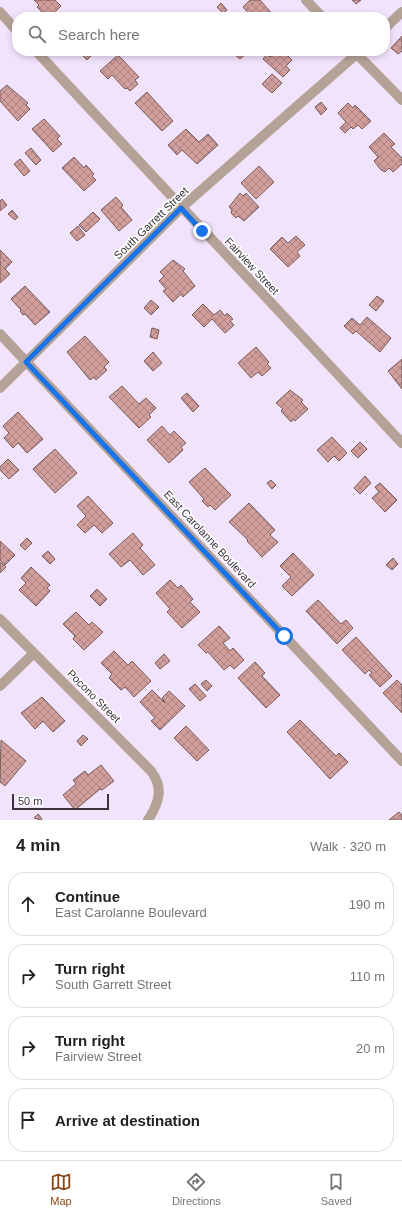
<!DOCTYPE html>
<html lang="en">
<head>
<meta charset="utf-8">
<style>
  body { margin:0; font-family:Arial,sans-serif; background:#f6f6f6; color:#222 }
  .scale { position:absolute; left:12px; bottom:10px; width:97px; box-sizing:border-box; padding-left:4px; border:2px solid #3a343d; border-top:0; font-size:11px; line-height:14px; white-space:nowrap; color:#3a343d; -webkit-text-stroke:3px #fff; paint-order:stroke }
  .stop { position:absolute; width:12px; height:12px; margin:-9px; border:3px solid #1a73e8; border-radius:50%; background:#fff }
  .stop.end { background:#1a73e8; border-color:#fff; box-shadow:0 1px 4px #0008 }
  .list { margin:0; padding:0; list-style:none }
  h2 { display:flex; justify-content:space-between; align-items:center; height:52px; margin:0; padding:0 16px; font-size:17px }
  h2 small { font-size:13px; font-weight:400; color:#767676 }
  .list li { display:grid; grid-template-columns:26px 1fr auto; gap:12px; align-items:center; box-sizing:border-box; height:64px; margin:0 8px 8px; padding:0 8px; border:1px solid #e0e0e0; border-radius:16px }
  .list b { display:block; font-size:15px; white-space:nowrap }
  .list p { margin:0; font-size:13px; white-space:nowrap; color:#767676 }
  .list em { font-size:13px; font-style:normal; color:#767676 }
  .icon { flex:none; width:22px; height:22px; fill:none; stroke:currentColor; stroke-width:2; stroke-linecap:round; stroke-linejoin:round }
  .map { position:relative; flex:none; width:402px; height:820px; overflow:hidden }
  .search { position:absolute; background:#fff; box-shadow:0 2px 6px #0003; left:12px; right:12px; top:12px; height:44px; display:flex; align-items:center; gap:10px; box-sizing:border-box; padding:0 14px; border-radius:16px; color:#767676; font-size:15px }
  .sheet { height:340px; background:#fff }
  nav { display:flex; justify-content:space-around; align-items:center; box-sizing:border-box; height:56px; border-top:1px solid #e0e0e0; background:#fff; font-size:11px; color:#767676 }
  nav a { display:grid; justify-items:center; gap:2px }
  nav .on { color:#894717 }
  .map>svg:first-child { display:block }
</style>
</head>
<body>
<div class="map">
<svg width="402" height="820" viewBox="0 0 402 820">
  <defs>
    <pattern id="building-cross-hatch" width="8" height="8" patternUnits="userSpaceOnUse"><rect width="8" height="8" fill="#d19e9c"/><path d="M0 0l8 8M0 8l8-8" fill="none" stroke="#ab8280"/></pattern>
  </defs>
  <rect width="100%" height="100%" fill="#f2e3fc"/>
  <path fill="url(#building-cross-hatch)" stroke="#775b5a" d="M34,0H55L61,6L50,17H47L37,7L39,5Z
    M250,0H260L275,17H252L243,7Z
    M352,0H361L356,4Z
    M221,3L227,10L223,13L217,7Z
    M402,36V51L398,54L391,48Z
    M78,51H96L87,60Z
    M240,51H243L246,54L240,59L235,55Z
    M275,51H283L292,60L286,66L290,70L283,77L263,59L267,54L270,57Z
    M118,55L139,77L135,80L138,84L130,91L127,88L125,89L112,75L108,79L100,71Z
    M272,74L282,83L272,93L262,84Z
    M7,85L28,103L26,105L30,109L18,121L0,101V91Z
    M147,92L173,121L162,131L135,103Z
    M321,102L327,109L321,115L315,107Z
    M348,103L353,108L355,105L371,121L362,129L358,125L353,129L351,127L345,133L340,128L346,122L338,113Z
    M44,119L60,136L57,139L62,144L53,152L32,129Z
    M186,129L199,142L208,134L218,145L197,164L182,150L177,155L168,145Z
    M384,133L395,144L391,147L402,158V164L393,172L389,168L385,172L381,170L374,161L378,157L369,147Z
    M31,148L41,160L36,165L25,153Z
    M74,157L84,168L86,165L94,174L92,176L96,180L84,191L62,168Z
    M20,159L30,171L24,176L14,164Z
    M259,166L274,182L256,199L241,183Z
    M240,193L243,196L246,193L259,207L244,221L238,216L236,218L231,213L232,210L229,207Z
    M116,197L123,205L121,207L132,220L119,231L101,210Z
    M2,199L7,205L0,211V201Z
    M12,210L18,217L15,220L8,214Z
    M93,212L100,219L86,232L79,225Z
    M78,226L85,235L77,241L70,233Z
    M296,236L305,245L297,252L300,256L288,267L270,249L282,237L288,243Z
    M0,250L12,262L5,269L10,274L0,283Z
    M173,260L185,269L183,271L195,286L183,297L181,294L173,302L163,291L166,289L159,281L164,276L160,272Z
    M25,286L50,312L35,325L25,314L23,315L20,311L21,310L11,299Z
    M377,296L384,301L376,311L369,305Z
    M151,300L159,307L151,315L144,308Z
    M203,304L214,315L220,310L225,316L227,313L233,319L230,321L234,325L225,333L212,319L204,327L192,315Z
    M367,317L391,338L380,352L356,331L353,334L344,326L352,318L360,325Z
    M152,328L159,330L157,339L150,337Z
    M85,336L109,362L104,367L107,370L96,380L94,377L90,380L67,352Z
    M256,347L269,362L267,364L271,368L262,376L258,372L251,378L238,363Z
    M153,352L162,363L153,371L144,361Z
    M402,359V389L388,371Z
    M122,386L139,404L146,398L156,408L149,415L151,417L139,428L109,397Z
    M290,390L303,400L301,402L308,409L295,421L293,419L291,422L281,411L283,409L276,403Z
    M187,393L199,406L193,412L181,398Z
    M18,412L43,439L27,453L18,443L13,448L4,438L9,433L3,426Z
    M162,426L170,435L174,431L186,443L181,447L183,450L169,463L147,440Z
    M332,437L347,453L339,461L334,456L328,462L317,450Z
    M360,442L367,449L358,458L351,451Z
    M55,449L77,473L55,493L33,469Z
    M8,459L19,470L9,479L0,470V467Z
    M205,468L231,495L215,510L210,505L208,507L202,501L204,499L189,482Z
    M365,476L371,483L360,494L354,488Z
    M271,480L276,485L272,489L267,483Z
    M380,483L397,500L385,512L372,498L379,492L375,487Z
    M88,496L113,523L102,533L94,525L85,533L77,525L86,516L77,506Z
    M249,503L275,530L270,535L278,542L262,557L247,541L248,540L229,522Z
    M133,533L143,545L140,548L155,565L143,575L130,560L121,567L109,554Z
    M27,538L32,543L25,550L20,545Z
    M0,541L15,555L5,565L0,560Z
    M48,551L55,559L50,564L42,556Z
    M293,553L314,575L292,596L282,586L291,577L280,566Z
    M393,558L398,564L392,570L386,565Z
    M0,562L6,567L0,573Z
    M31,567L50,585L47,588L50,591L36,606L19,590L26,583L21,578Z
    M170,580L178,588L181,585L193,599L190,602L200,612L182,628L167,612L170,609L156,593Z
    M97,589L107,599L100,606L90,596Z
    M318,600L341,624L346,620L353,628L337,644L306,611Z
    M76,612L89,625L92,622L103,632L84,650L73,639L75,636L63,624Z
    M219,626L230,638L223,643L230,651L233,648L244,660L234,669L230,665L224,670L208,652L206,653L198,645Z
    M356,637L392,676L380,687L369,675L372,673L369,670L365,674L342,650Z
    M114,651L128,665L132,661L151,681L134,697L125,687L121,690L109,678L112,674L101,663Z
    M164,654L170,661L160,669L155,663Z
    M255,662L265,673L262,676L280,695L266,708L238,678Z
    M206,680L212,686L207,691L201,684Z
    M397,680L402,685V713L383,693Z
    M195,684L206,696L200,701L189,689Z
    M152,690L165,703L162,698L169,691L185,706L160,730L151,721L155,718L140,702Z
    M42,697L65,721L53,732L43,721L35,729L21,713Z
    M300,720L336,756L339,753L348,762L330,779L287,732Z
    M186,726L209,750L197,761L174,738Z
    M83,735L88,739L81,746L77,741Z
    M1,740L26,761L5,786L0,782Z
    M101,765L114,781L102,790L100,789L75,810L63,795L76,784L73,780L85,771L88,775Z
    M399,812L402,815V820H389Z
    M38,814L42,819L41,820L34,818Z"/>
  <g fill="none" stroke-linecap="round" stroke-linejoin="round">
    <path stroke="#b4a296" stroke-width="10" d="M306,0L322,17
      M0,12L17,31
      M385,28L402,12
      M36,51L402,443
      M354,51L402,100
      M0,388L181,208L360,51
      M0,619L151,771C164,788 159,803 148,820
      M0,686L34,653"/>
    <path stroke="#b4a296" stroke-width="10" d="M0,334L402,761"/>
  </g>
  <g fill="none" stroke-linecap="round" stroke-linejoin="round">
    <path stroke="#1a73e8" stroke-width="5" d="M202,231L181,208L26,362L284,636"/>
  </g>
  <g text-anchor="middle" stroke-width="3.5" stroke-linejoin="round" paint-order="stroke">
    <g font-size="11" fill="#3a343d" stroke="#fff">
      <text transform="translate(151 223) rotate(-44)" y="4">South Garrett Street</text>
      <text transform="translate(252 266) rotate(47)" y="4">Fairview Street</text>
      <text transform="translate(210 539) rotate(47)" y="4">East Carolanne Boulevard</text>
      <text transform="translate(94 696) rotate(45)" y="4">Pocono Street</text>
    </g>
  </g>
</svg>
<div class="scale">50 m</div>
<div class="stop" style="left:284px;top:636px"></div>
<div class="stop end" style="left:202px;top:231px"></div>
<div class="search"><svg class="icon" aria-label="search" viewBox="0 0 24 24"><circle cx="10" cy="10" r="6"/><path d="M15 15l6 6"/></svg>Search here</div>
</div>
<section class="sheet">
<h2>4 min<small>Walk · 320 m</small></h2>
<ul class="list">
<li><svg class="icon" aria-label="ahead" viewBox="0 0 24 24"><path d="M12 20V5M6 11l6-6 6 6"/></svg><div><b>Continue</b><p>East Carolanne Boulevard</p></div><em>190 m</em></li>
<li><svg class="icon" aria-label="right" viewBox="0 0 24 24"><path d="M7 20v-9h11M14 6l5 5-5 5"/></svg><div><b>Turn right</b><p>South Garrett Street</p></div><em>110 m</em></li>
<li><svg class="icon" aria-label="right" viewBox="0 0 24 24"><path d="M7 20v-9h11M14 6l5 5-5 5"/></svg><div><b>Turn right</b><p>Fairview Street</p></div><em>20 m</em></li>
<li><svg class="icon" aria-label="arrive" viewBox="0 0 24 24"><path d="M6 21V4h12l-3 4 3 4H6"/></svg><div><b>Arrive at destination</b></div></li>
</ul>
</section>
<nav>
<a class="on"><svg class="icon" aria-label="map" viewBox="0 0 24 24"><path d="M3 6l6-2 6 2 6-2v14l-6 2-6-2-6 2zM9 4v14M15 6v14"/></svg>Map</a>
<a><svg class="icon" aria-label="directions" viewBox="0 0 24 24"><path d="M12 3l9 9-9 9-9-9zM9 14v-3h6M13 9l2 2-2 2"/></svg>Directions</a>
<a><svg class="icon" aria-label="saved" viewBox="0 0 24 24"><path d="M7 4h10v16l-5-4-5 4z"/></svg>Saved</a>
</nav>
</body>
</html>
